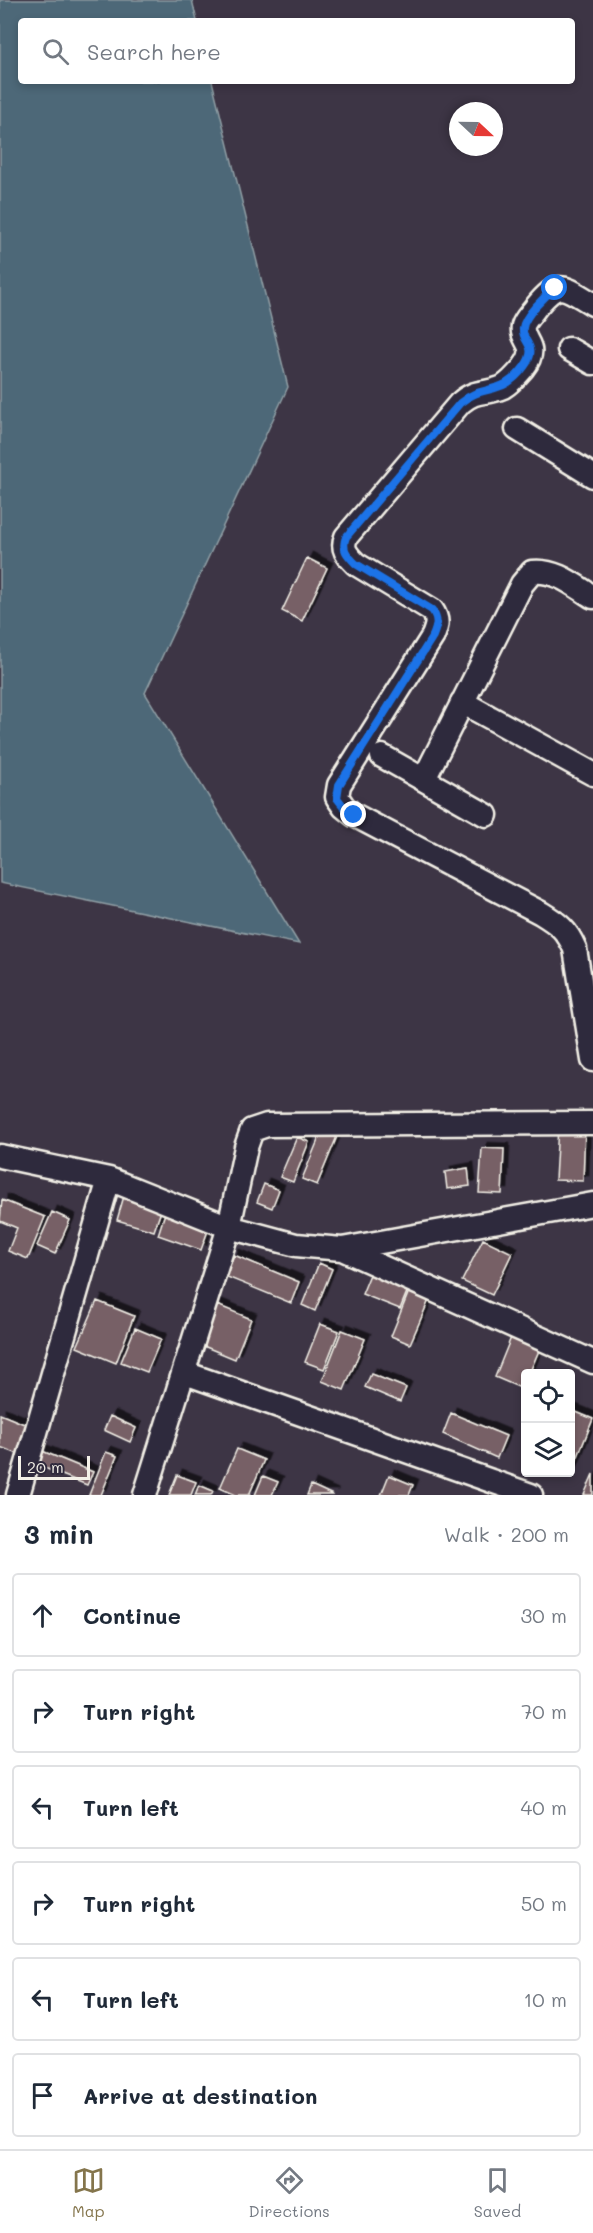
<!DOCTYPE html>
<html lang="en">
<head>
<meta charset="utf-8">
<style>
  body { margin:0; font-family:Mali,sans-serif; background:#f6f6f7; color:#1f2937 }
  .controls { position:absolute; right:18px; bottom:18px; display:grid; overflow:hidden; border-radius:6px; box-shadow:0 3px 9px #0003 }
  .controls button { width:54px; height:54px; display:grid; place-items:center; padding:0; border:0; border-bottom:2px solid #e0e1e3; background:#fff; color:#1f2937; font:30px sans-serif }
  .compass { position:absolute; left:449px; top:102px; width:54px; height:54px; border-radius:50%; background:#fff; box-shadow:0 3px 9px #0003; rotate:112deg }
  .scale { position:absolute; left:18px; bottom:15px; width:72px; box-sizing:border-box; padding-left:6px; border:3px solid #f4f1e8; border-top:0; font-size:16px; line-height:21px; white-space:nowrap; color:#f4f1e8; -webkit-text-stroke:4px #2f2a3d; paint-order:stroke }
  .stop { position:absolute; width:18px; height:18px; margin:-14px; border:4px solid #1a73e8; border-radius:50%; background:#fff }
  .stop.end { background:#1a73e8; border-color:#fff; box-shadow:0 2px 6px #0008 }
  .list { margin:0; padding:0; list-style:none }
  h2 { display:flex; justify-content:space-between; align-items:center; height:78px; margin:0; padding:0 24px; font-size:26px }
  h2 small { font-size:20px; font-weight:400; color:#747a83 }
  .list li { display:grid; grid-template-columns:39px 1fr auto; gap:18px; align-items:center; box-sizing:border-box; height:84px; margin:0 12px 12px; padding:0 12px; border:2px solid #e0e1e3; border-radius:6px }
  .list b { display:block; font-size:22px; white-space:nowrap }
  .list em { font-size:20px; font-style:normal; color:#747a83 }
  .icon { flex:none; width:33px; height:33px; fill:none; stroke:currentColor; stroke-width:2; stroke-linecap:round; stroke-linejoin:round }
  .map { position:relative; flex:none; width:593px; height:1495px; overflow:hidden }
  .search { position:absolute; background:#fff; box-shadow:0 3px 9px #0003; left:18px; right:18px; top:18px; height:66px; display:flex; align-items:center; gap:15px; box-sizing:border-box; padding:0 21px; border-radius:6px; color:#747a83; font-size:22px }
  .sheet { height:654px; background:#fff }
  nav { display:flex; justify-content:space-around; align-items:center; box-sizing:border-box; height:84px; border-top:2px solid #e0e1e3; background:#fff; font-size:16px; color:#747a83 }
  nav a { display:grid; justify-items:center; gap:3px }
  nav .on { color:#84754c }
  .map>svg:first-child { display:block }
</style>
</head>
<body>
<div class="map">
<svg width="593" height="1495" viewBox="0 0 593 1495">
  <defs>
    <filter id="shadow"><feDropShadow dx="5.5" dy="-5.5" stdDeviation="0" flood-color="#0009"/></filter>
  </defs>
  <rect width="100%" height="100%" fill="#3d3545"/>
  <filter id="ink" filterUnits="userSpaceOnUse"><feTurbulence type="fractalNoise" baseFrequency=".0167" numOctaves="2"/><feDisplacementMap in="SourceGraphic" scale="12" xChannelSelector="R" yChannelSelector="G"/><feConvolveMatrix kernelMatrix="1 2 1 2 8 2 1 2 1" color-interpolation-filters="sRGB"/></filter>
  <g filter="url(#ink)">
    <path fill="#4e6878" stroke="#909fa5" stroke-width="1.5" d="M0,0H192L197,21H21V81H212L288,387L145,693L299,944L0,883Z"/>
    <path fill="#776066" stroke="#f4f1e8" stroke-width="1.5" filter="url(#shadow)" d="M307,558L327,568L302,621L282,611Z
      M558,1126L585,1127L583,1181L555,1180Z
      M323,1128L338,1134L317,1185L302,1179Z
      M297,1137L309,1142L293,1182L280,1177Z
      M482,1148L504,1149L502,1194L479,1193Z
      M468,1168L470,1186L447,1189L445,1172Z
      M264,1184L279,1190L272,1208L257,1202Z
      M124,1196L162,1208L154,1231L117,1220Z
      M2,1200L45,1217L28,1259L8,1251L17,1228L0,1221Z
      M166,1210L210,1225L201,1250L158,1235Z
      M52,1212L70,1220L55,1254L37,1246Z
      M483,1239L512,1253L492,1295L462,1281Z
      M234,1255L299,1282L291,1303L225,1276Z
      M319,1263L332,1269L315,1311L302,1305Z
      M371,1272L409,1287L400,1309L362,1294Z
      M412,1284L432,1293L410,1344L391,1336Z
      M97,1301L134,1316L116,1363L77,1347Z
      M217,1305L251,1319L235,1359L201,1345Z
      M320,1324L339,1331L324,1369L305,1362Z
      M135,1328L161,1339L147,1372L121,1362Z
      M342,1330L365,1339L344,1390L322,1381Z
      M512,1335L540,1348L529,1374H526V1382L523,1389L495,1377Z
      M371,1374L406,1388L400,1402L365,1387Z
      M571,1410L593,1419L572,1471H570Z
      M451,1413L506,1436L497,1458L443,1434Z
      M0,1414L29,1426L18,1454L0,1447Z
      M110,1416L136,1428L130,1442L104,1430Z
      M237,1449L264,1460L249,1495H236L220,1488Z
      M42,1451L93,1472L87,1485L37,1465Z
      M106,1452L117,1456L101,1495H89Z
      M593,1474V1495H584Z
      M177,1475L196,1482L191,1495H169Z
      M389,1475L413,1485L409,1495H381Z
      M263,1476L278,1482L272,1495H255Z
      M199,1485L213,1491L211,1495H195Z
      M311,1485L333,1495H307Z"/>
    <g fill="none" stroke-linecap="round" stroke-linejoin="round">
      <defs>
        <path id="street" d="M593,304C564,287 560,278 536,307C532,313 525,319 523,326C520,342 541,345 523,368C517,375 510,383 503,387C486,395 477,388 460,403L346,537C341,549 347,555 356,564L432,610C439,620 437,626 433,636L339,785L337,797L344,807L354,815L541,913C559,924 567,930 575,949L593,1060
          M569,349L593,363
          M517,429L593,476
          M462,702L593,774
          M382,756L486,815
          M424,779L522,584L532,572C555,569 574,585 593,597
          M0,1156L109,1179L229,1227L246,1147L252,1130L267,1125L593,1123
          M342,1249L593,1362
          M185,1373L531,1495
          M18,1495L109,1179
          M145,1495L229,1227L296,1245L342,1249L593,1204"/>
      </defs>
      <use href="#street" stroke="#f4f1e8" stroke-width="27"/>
      <use href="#street" stroke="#2f2a3d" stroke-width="22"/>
    </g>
  </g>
  <g fill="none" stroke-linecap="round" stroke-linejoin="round" filter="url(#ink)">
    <path stroke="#1a73e8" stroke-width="8" d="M354,815L344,807L337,798L339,785L433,636C437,626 439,620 432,610L356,564C347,555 341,549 346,537L460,403C483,383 502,397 524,367C540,345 521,343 523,328C524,316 546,295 555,288"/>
  </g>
</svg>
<div class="controls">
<button><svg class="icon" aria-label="locate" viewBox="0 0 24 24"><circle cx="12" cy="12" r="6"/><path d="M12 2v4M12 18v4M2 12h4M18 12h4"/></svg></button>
<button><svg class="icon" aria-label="layers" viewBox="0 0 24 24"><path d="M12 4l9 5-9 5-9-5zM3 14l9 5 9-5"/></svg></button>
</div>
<svg class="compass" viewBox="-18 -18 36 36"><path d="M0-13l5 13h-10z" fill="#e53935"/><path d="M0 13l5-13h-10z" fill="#747a83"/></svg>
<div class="scale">20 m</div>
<div class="stop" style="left:555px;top:288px"></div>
<div class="stop end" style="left:354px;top:815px"></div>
<div class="search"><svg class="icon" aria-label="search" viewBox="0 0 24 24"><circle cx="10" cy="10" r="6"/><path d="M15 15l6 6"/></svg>Search here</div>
</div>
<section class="sheet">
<h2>3 min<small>Walk · 200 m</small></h2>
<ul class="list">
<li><svg class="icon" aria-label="ahead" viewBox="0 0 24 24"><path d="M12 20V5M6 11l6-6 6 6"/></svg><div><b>Continue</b></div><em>30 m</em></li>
<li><svg class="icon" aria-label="right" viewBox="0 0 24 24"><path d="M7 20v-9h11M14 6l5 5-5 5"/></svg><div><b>Turn right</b></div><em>70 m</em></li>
<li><svg class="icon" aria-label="left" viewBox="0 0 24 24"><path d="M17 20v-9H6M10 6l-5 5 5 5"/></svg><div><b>Turn left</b></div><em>40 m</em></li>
<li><svg class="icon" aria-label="right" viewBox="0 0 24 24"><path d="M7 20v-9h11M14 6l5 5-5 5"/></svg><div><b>Turn right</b></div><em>50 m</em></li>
<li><svg class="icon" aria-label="left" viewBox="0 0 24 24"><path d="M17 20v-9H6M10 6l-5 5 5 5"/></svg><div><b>Turn left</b></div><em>10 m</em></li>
<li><svg class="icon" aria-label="arrive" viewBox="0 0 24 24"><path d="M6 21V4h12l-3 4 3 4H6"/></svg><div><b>Arrive at destination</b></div></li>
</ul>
</section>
<nav>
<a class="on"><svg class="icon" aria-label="map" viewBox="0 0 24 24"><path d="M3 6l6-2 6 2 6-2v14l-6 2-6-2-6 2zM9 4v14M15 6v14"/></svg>Map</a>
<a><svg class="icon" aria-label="directions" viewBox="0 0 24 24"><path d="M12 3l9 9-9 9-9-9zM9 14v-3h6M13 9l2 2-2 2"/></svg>Directions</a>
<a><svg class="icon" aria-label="saved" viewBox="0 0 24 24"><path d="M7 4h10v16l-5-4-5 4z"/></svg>Saved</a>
</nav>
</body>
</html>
